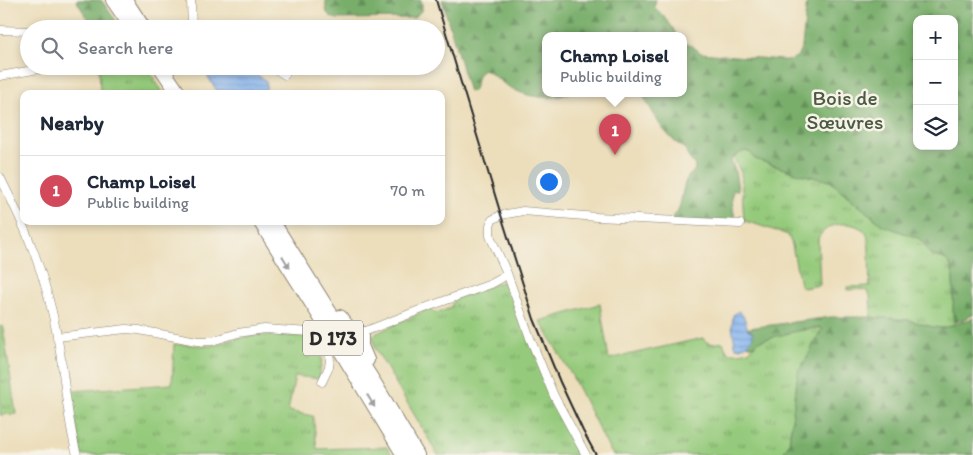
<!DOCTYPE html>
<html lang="en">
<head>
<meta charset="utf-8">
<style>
  body { margin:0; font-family:Itim,sans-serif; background:#f2f2f3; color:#1f2937 }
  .controls { position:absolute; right:15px; top:15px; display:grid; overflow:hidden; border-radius:10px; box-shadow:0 2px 8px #0003 }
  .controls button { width:45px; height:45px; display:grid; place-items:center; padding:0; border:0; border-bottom:1px solid #e0e1e3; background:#fff; color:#1f2937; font:25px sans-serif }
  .you { position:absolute; left:548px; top:181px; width:18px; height:18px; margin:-12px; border:4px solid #fff; border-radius:50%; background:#1a73e8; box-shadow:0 0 0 8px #1a73e833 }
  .badge { display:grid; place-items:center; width:32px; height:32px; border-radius:50%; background:#d1495b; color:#fff; font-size:16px; font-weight:700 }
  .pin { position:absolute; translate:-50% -41px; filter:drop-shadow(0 1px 2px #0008) }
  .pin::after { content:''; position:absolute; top:26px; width:18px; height:15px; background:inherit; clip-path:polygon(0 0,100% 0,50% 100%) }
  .popup { position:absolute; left:542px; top:32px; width:145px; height:65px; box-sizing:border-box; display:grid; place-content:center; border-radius:10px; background:#fff; filter:drop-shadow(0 1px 4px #0005); font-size:16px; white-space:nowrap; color:#747a83 }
  .popup b { font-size:19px; color:#1f2937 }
  .popup::after { content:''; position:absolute; left:50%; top:100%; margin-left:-10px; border:10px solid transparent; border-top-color:#fff }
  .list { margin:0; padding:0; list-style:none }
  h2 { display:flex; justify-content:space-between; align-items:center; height:65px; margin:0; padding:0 20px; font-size:21px }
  h2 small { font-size:16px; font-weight:400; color:#747a83 }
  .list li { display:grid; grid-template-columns:32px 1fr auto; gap:15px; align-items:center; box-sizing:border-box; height:70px; padding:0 20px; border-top:1px solid #e0e1e3 }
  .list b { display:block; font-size:19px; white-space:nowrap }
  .list p { margin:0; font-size:16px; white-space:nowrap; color:#747a83 }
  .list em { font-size:16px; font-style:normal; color:#747a83 }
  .icon { flex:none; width:28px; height:28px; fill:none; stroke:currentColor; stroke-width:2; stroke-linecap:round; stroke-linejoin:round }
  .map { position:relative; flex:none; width:973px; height:455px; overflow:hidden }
  .search { position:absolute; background:#fff; box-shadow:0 2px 8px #0003; left:20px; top:20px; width:425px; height:55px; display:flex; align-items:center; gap:12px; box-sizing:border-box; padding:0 18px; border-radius:28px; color:#747a83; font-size:19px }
  .panel { position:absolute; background:#fff; box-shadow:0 2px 8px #0003; left:20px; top:90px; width:425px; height:135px; border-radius:10px }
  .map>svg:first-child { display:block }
</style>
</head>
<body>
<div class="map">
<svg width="973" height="455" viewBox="0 0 973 455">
  <defs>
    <pattern id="grass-tufts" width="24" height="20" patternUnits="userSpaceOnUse" patternTransform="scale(1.25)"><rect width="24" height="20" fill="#95ca7b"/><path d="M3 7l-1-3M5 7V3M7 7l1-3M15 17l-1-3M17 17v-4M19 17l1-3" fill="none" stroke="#7aa465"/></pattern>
    <pattern id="forest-firs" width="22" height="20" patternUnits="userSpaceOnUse" patternTransform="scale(1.25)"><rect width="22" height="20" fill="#78ae6b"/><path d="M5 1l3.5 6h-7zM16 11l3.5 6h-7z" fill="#638e58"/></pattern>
    <pattern id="water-rules" width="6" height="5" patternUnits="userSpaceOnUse" patternTransform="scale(1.25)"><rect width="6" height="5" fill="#86b5f1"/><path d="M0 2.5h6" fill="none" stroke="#6e93c3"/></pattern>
  </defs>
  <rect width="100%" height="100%" fill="#f7f3e8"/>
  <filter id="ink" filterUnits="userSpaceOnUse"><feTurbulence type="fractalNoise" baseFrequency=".02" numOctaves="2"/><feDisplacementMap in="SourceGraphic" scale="10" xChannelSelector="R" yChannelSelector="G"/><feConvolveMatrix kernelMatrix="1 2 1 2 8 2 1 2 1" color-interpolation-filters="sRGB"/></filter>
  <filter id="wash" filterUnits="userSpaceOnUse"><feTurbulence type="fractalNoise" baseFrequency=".0096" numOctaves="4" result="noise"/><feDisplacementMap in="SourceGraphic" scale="20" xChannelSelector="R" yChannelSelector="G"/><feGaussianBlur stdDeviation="1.12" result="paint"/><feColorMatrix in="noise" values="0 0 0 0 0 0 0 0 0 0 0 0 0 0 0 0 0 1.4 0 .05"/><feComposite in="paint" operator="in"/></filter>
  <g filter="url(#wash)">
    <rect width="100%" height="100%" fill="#ecdebb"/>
    <path fill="url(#grass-tufts)" stroke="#607a53" d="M99,66H146L164,94H100Z
      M744,151L750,152L755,159L796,173L830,181L882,225L918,238L924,242L930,254C935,256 942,258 946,259C958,267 951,308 954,322L951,326L944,328L933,327L908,320L871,317L870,295C866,287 855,290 847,290V287L870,286C869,276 870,242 867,235C863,226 849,223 840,224C830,226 822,230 818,239L820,285L804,288L800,285L792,245L788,235L752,223L744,221L741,173L733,157Z
      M507,280L552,397L582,455H438L375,348L373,335L428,309L437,313L450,308L455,299Z
      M600,304L609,359L703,338C708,346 715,343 723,342L727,352C732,354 745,353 750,350C753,348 755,343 758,341C765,337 814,327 822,328L823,331L814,342L812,350L798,373L789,444L782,455H613L608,447L571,374L540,321Z
      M0,326L3,327L16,414L0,415Z
      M255,335L302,336L310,337L317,343L322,359L319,379L295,376L288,411L313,416L317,449L387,447L392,455H81L71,391L172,384L174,344L210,346L239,338Z"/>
    <path fill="url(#forest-firs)" stroke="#526c4b" fill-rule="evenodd" d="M76,0H101L122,29H94Z
      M326,0H421C424,10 421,12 413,18L337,19C326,16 325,11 326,0Z
      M442,0H656L654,7C664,16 671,24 677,36H546V94H568C545,101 523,97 503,83C497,78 491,73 484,69C476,73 477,84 473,91L469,92Z
      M807,0H973V315L956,322H954C951,308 958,267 946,260C942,258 935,256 930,254L923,242L918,238L882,225L830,181L796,173L755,159L750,152L744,151L733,157L731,161L735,170L738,190H733C732,195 732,202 733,207C733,212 735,214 735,219L732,222L705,221L682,227L671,225C670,215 676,216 679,208C682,199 683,184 688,177C691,173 695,172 695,167C694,161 687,160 686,150L674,141L662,128L642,94H684V43L692,46L701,53L781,60H791L798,56L802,47ZM917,19H954V146H917Z
      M831,317H871L908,320L933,327L944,328L973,318V455H782L789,444L798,373L811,350L814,342L823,329L821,327C801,329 782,335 763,340C756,341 756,347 749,346L748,329L749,328Z"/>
    <path fill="url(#water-rules)" stroke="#58708e" d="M201,66H244L265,80C268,85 266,89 264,94H219Z
      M739,311L744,317L748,330L753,332V336L748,345L740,348L736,347L735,345L732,326L733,315Z"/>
  </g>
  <g filter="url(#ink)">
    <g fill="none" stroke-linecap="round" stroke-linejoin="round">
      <defs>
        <path id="street" d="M191,0L192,29
          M0,30L29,31
          M270,66L285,75
          M0,76L39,69
          M0,177C27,230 46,276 57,335C65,374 66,416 77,455
          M507,273L530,338L554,396L586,455
          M361,333L430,306L491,284L502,278L507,273L490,236V225L492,220L501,215L523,211L597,217L740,224
          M57,337L126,329L139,330L197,341H212L238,333L264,329L310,332L320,337L329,353L330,360L329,367L322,382"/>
        <path id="highway" d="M113,0L133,29
          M125,0L144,29
          M160,66L179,94
          M260,221L318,313L404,455
          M272,221L376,386L417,455
          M340,317C346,326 351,331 361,333V346L367,360"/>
      </defs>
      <use href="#street" stroke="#8c8473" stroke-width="9"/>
      <use href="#highway" stroke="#8c8473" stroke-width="16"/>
      <use href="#street" stroke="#fff" stroke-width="8"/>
      <use href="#highway" stroke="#fff" stroke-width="14"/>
      <path stroke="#2b2b2b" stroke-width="2" d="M436,0L501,215L534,319L560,382L583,431L596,455"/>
    </g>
    <defs><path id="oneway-solid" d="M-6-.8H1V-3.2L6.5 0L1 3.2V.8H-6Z" transform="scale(1.25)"/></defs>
    <g fill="#a0a0a0">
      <use href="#oneway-solid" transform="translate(286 262) rotate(58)"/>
      <use href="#oneway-solid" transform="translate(371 401) rotate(59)"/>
    </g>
  </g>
  <g text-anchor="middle" stroke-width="5" stroke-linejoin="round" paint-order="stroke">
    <rect fill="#f7f3e8" stroke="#686764" stroke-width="1" x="303" y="320.5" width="60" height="35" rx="4"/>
    <g font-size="20" font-weight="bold" fill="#2b2b2b">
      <text x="333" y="345">D 173</text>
    </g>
    <g font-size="21" fill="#4b5b43" stroke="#f7f3e8">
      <text x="845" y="105">Bois de<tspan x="845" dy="24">Sœuvres</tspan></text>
    </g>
  </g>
</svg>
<div class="controls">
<button>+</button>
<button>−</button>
<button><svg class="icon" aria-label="layers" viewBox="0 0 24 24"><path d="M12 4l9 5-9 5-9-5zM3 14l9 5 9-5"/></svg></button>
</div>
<div class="you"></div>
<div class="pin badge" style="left:615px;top:155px">1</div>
<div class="popup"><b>Champ Loisel</b>Public building</div>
<div class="search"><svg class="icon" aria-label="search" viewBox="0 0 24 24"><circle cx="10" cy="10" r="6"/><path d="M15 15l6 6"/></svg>Search here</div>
<section class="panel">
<h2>Nearby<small></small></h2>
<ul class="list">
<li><span class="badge">1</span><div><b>Champ Loisel</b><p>Public building</p></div><em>70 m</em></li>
</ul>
</section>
</div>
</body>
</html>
